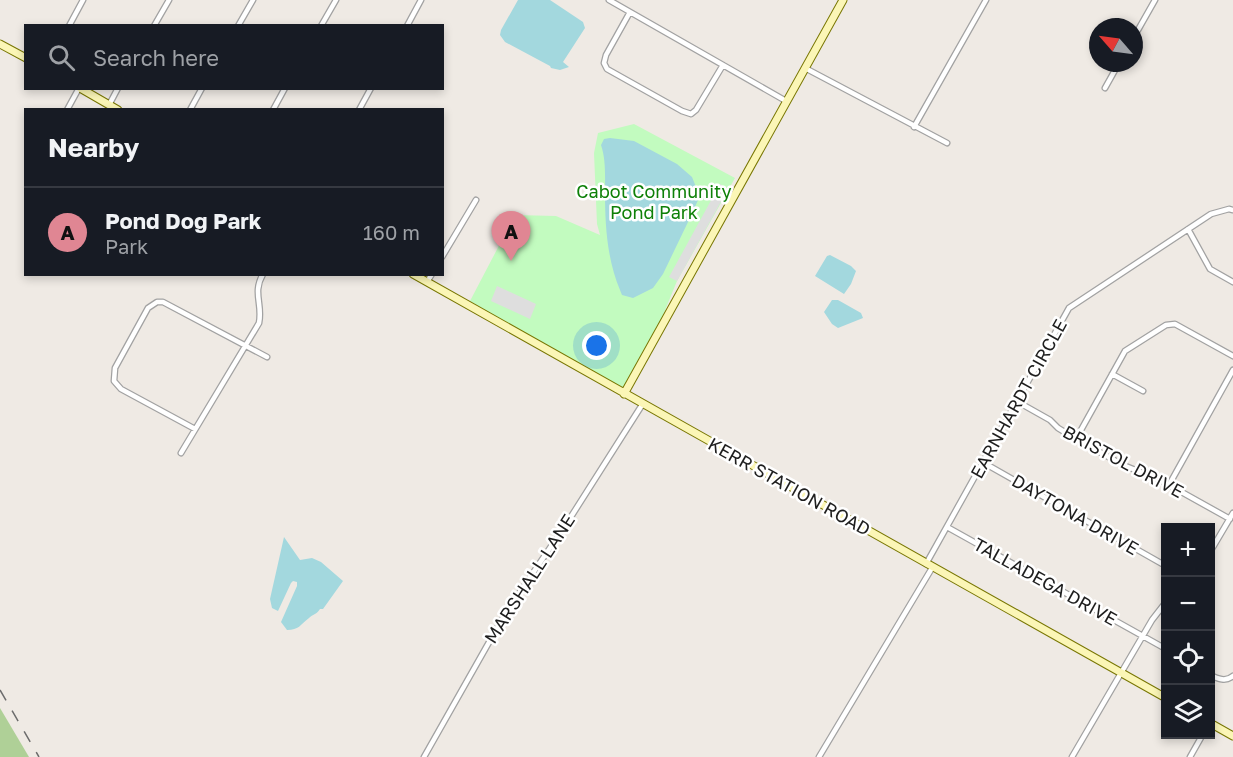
<!DOCTYPE html>
<html lang="en">
<head>
<meta charset="utf-8">
<style>
  body { margin:0; font-family:"Golos Text",sans-serif; background:#20242c; color:#f1f3f6 }
  .controls { position:absolute; right:18px; bottom:18px; display:grid; overflow:hidden; border-radius:0px; box-shadow:0 3px 9px #0003 }
  .controls button { width:54px; height:54px; display:grid; place-items:center; padding:0; border:0; border-bottom:2px solid #363941; background:#171b24; color:#f1f3f6; font:30px sans-serif }
  .compass { position:absolute; left:1089px; top:18px; width:54px; height:54px; border-radius:50%; background:#171b24; box-shadow:0 3px 9px #0003; rotate:298deg }
  .you { position:absolute; left:597px; top:346px; width:21px; height:21px; margin:-15px; border:4px solid #fff; border-radius:50%; background:#1a73e8; box-shadow:0 0 0 9px #1a73e833 }
  .badge { display:grid; place-items:center; width:39px; height:39px; border-radius:50%; background:#e08693; color:#111; font-size:20px; font-weight:700 }
  .pin { position:absolute; translate:-50% -50px; filter:drop-shadow(0 2px 3px #0008) }
  .pin::after { content:''; position:absolute; top:32px; width:21px; height:18px; background:inherit; clip-path:polygon(0 0,100% 0,50% 100%) }
  .list { margin:0; padding:0; list-style:none }
  h2 { display:flex; justify-content:space-between; align-items:center; height:78px; margin:0; padding:0 24px; font-size:26px }
  h2 small { font-size:20px; font-weight:400; color:#9ea1a6 }
  .list li { display:grid; grid-template-columns:39px 1fr auto; gap:18px; align-items:center; box-sizing:border-box; height:90px; padding:0 24px; border-top:2px solid #363941 }
  .list b { display:block; font-size:22px; white-space:nowrap }
  .list p { margin:0; font-size:20px; white-space:nowrap; color:#9ea1a6 }
  .list em { font-size:20px; font-style:normal; color:#9ea1a6 }
  .icon { flex:none; width:33px; height:33px; fill:none; stroke:currentColor; stroke-width:2; stroke-linecap:round; stroke-linejoin:round }
  .map { position:relative; flex:none; width:1233px; height:757px; overflow:hidden }
  .search { position:absolute; background:#171b24; box-shadow:0 3px 9px #0003; left:24px; top:24px; width:420px; height:66px; display:flex; align-items:center; gap:15px; box-sizing:border-box; padding:0 21px; border-radius:0px; color:#9ea1a6; font-size:22px }
  .panel { position:absolute; background:#171b24; box-shadow:0 3px 9px #0003; left:24px; top:108px; width:420px; height:168px; border-radius:0px }
  .map>svg:first-child { display:block }
</style>
</head>
<body>
<div class="map">
<svg width="1233" height="757" viewBox="0 0 1233 757">
  <rect width="100%" height="100%" fill="#efeae4"/>
  <path fill="#afd097" d="M0,708L29,757H0Z"/>
  <path fill="#c2fbbf" d="M634,124L735,178L677,281L650,347L624,394L470,301L515,215L556,216L600,235L597,224L594,153L598,133Z"/>
  <path fill="#dedede" d="M720,184L728,189L677,281L669,277Z
    M497,286L536,304L530,319L491,301Z"/>
  <path fill="#a3d8de" d="M518,0H550L583,22L585,28L563,62L569,67L560,70L551,68L550,66L505,42L500,35L501,30Z
    M610,138L634,141L677,164L692,177L698,192L699,198L688,222L663,274L653,288L633,298L622,295L620,290C607,259 605,225 605,192C605,175 606,160 601,145L604,139Z
    M830,255L851,266L856,271L851,284L844,294L815,276L827,256Z
    M832,300H838L861,313L863,318L838,328L832,324L824,312Z
    M284,537L300,560L312,558L321,562L343,581L323,609H320C316,615 313,614 309,618C300,625 299,630 287,630L281,622L297,586V582L293,581L291,583L278,611L272,608L270,599Z"/>
  <g fill="none" stroke-linecap="round" stroke-linejoin="round">
    <defs>
      <path id="street" d="M609,0L786,101
        M630,12L606,55L604,63L607,69L682,111L691,114L696,110L723,65
        M69,26L83,0
        M154,26L169,0
        M238,26L253,0
        M321,26L336,0
        M407,26L421,0
        M1134,37L1155,0
        M805,68L947,143
        M1105,88L1119,63
        M109,105L118,88
        M67,110L79,88
        M190,110L202,88
        M273,110L285,88
        M359,110L371,88
        M914,127L986,0
        M1188,229L1210,269L1233,282
        M442,257L476,200
        M427,282L432,274
        M1112,374L1143,391
        M1018,402L1050,420L1058,428L1076,439L1123,465L1160,480L1230,519
        M195,429L121,389L114,381L115,368L148,308L157,302H163L267,357
        M1076,439L1125,351L1166,325L1175,324L1233,356
        M181,453L259,323C263,304 252,293 263,274
        M984,463L1166,566
        M1169,485L1233,370
        M947,527L1166,649
        M1210,552L1233,513
        M926,564L1069,308L1211,214L1229,209L1233,210
        M1210,675C1218,679 1226,682 1233,676
        M424,757L505,614L567,523L642,405
        M819,757L932,568
        M1072,757L1152,620L1166,602
        M1190,757L1203,734"/>
      <path id="secondary" d="M0,44L26,58
        M80,88L118,110
        M413,274L1166,698
        M624,394L843,0
        M1210,723L1233,736"/>
    </defs>
    <use href="#street" stroke="#a2a2a2" stroke-width="7"/>
    <use href="#secondary" stroke="#787602" stroke-width="9"/>
    <use href="#street" stroke="#fff" stroke-width="4.5"/>
    <use href="#secondary" stroke="#fbf6b6" stroke-width="7"/>
    <path stroke="#6c6c6c" stroke-width="1.5" stroke-dasharray="12 12" stroke-linecap="butt" d="M0,690L39,757"/>
  </g>
  <g text-anchor="middle" stroke-width="5" stroke-linejoin="round" paint-order="stroke">
    <g font-size="18" fill="#0e8008" stroke="#fff">
      <text x="654" y="198">Cabot Community<tspan x="654" dy="21">Pond Park</tspan></text>
    </g>
    <g font-size="18" fill="#1e1e1e" stroke="#fff">
      <text transform="translate(1019 399) rotate(-61)" y="6">EARNHARDT CIRCLE</text>
      <text transform="translate(1123 462) rotate(28)" y="6">BRISTOL DRIVE</text>
      <text transform="translate(789 487) rotate(29)" y="6">KERR STATION ROAD</text>
      <text transform="translate(1075 515) rotate(30)" y="6">DAYTONA DRIVE</text>
      <text transform="translate(530 579) rotate(-57)" y="6">MARSHALL LANE</text>
      <text transform="translate(1045 582) rotate(29)" y="6">TALLADEGA DRIVE</text>
    </g>
  </g>
</svg>
<div class="controls">
<button>+</button>
<button>−</button>
<button><svg class="icon" aria-label="locate" viewBox="0 0 24 24"><circle cx="12" cy="12" r="6"/><path d="M12 2v4M12 18v4M2 12h4M18 12h4"/></svg></button>
<button><svg class="icon" aria-label="layers" viewBox="0 0 24 24"><path d="M12 4l9 5-9 5-9-5zM3 14l9 5 9-5"/></svg></button>
</div>
<svg class="compass" viewBox="-18 -18 36 36"><path d="M0-13l5 13h-10z" fill="#e53935"/><path d="M0 13l5-13h-10z" fill="#9ea1a6"/></svg>
<div class="you"></div>
<div class="pin badge" style="left:511px;top:261px">A</div>
<div class="search"><svg class="icon" aria-label="search" viewBox="0 0 24 24"><circle cx="10" cy="10" r="6"/><path d="M15 15l6 6"/></svg>Search here</div>
<section class="panel">
<h2>Nearby<small></small></h2>
<ul class="list">
<li><span class="badge">A</span><div><b>Pond Dog Park</b><p>Park</p></div><em>160 m</em></li>
</ul>
</section>
</div>
</body>
</html>
